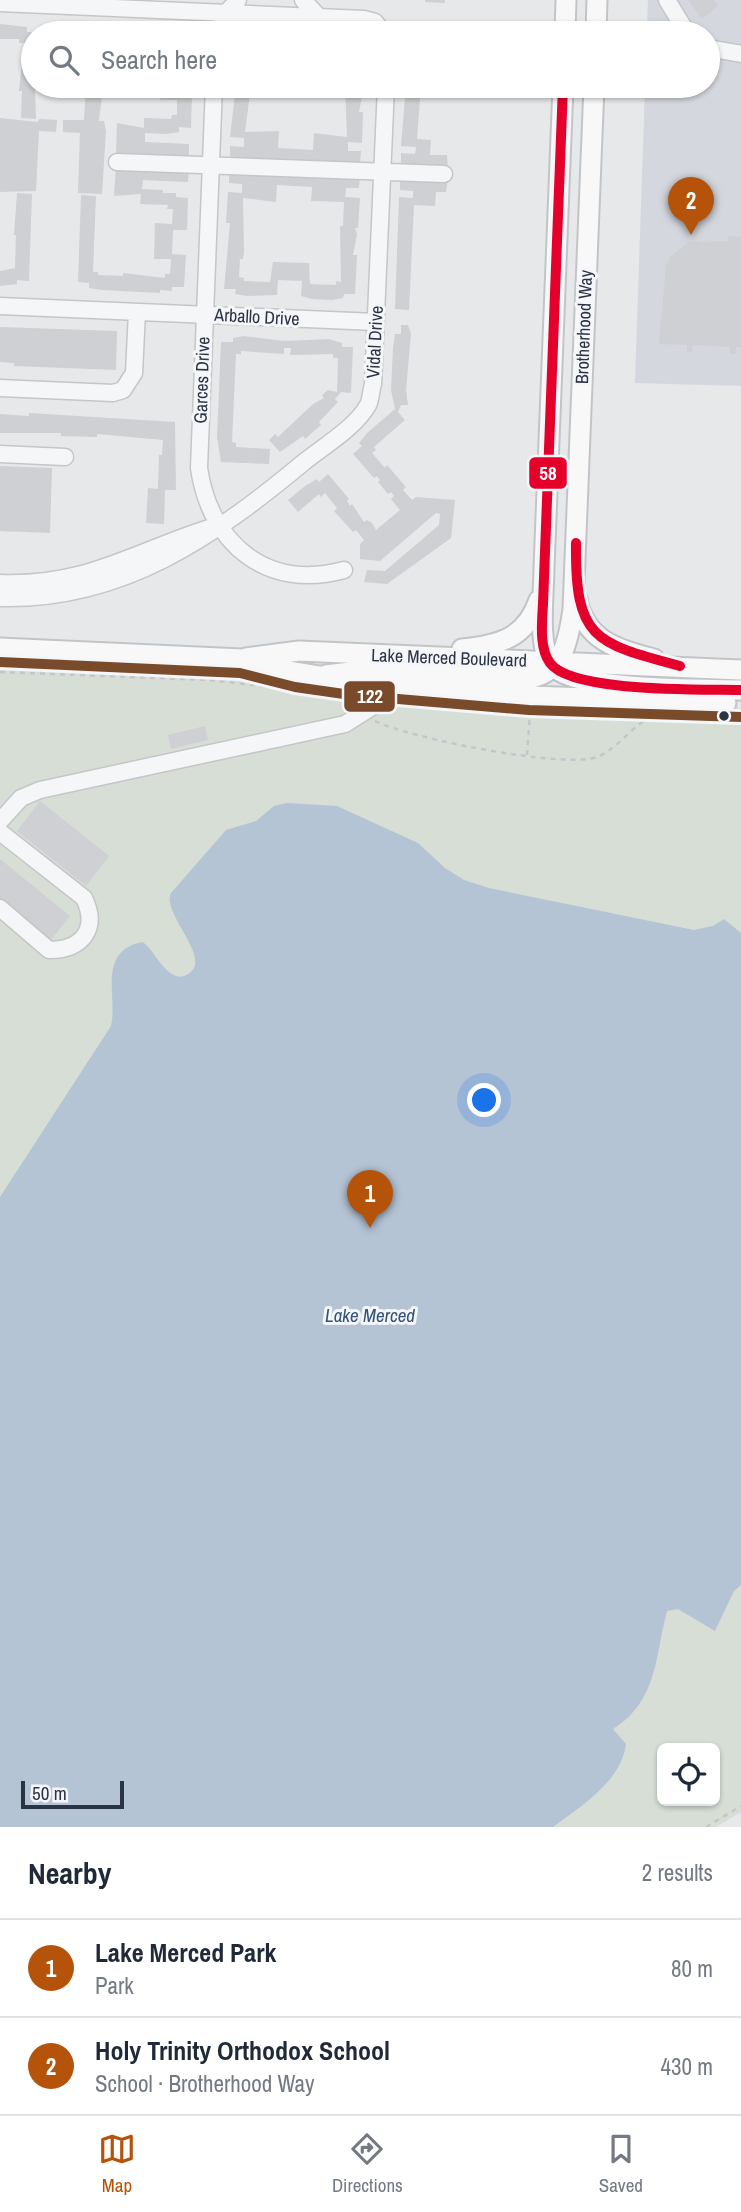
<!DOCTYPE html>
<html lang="en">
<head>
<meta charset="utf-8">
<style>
  body { margin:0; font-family:"Archivo Narrow",sans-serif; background:#f6f6f7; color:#1f2937 }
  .controls { position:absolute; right:21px; bottom:21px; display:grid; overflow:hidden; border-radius:10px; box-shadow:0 2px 5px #0004 }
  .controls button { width:63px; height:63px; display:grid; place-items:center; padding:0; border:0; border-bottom:2px solid #e0e1e3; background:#fff; color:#1f2937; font:35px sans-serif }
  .scale { position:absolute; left:21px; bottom:18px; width:103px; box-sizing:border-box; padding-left:7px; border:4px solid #2b3445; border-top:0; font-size:19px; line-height:24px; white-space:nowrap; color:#2b3445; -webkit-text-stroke:5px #f4f6f9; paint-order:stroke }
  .you { position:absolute; left:485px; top:1101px; width:24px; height:24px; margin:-18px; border:5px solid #fff; border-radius:50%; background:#1a73e8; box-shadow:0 0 0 10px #1a73e833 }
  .badge { display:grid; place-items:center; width:46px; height:46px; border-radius:50%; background:#b45309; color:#fff; font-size:23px; font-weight:700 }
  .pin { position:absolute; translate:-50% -58px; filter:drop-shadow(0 2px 4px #0008) }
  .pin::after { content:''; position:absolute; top:37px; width:24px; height:21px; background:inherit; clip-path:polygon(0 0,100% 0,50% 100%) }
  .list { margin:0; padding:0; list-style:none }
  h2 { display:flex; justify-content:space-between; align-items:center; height:91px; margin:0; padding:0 28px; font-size:30px }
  h2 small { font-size:23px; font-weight:400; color:#747a83 }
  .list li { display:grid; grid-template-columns:46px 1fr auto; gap:21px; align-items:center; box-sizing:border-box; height:98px; padding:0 28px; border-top:2px solid #e0e1e3 }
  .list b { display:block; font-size:26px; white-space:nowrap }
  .list p { margin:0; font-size:23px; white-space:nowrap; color:#747a83 }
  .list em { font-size:23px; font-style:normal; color:#747a83 }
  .icon { flex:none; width:38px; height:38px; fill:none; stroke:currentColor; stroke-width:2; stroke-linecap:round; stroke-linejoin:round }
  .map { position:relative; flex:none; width:741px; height:1827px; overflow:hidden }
  .search { position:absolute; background:#fff; box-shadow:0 2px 5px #0004; left:21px; right:21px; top:21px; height:77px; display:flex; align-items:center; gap:18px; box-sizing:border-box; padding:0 24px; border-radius:38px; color:#747a83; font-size:26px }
  .sheet { height:287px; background:#fff }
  nav { display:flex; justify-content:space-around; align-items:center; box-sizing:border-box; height:98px; border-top:2px solid #e0e1e3; background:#fff; font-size:19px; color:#747a83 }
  nav a { display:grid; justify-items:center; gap:4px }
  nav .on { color:#b45309 }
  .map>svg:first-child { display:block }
</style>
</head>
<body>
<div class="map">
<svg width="741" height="1827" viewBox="0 0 741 1827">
  <rect width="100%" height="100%" fill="#e6e8ea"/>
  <path fill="#d4d7dd" d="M648,0H741V386L635,383L645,86H708V33H647Z"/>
  <path fill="#d6ded6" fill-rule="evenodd" d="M0,666C247,676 494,702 741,708V1812L716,1827H0ZM662,1748H715V1801H662Z"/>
  <path fill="#b4c4d5" d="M287,803L337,806L418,843L445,868L464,880L489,888L694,930L713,926L724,919L741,933V1585L734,1591L715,1631L678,1609L667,1611C655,1656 658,1701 613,1729L626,1744C621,1782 581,1806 553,1827H0V1197L111,1026C118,998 96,950 143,942C154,951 158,963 169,972C173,975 179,978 184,976C219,963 160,914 171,893L226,830L256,821L274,806Z"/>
  <path fill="#ced0d3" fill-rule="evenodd" d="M425,0H445V3L425,2Z
    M688,0H714L718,6L702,19Z
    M0,24L27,27V32H33L36,119L21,118L22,91H19L24,43H19V39H0Z
    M113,29L170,31V33H100V30Z
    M86,86H103L99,121H104L106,131L102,194L78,193L80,133L63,132V120H84Z
    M161,86H179L178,95H192L191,128L179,127V132L166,134L145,133V142L189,144V158L116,154L117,123L144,128V118L171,119L172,115H177V100H160Z
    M236,86H251L245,132L279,131L278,148L313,150L314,133L347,137L345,86H360V90L363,91L359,112H363L362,143L348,142V151H361L360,165L230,160V146L244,147V138L230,137Z
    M406,86H421L417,139L431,140L430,155H447L448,169L401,167V153L415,154L416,147L401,146Z
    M0,118L38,122L39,119L57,120L56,132L39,131L36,191L0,192Z
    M116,166L189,168L188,182L143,180L142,189L163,190V193H176V197L188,198L187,230H173L172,254L186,255L184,287H172V291L160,290V293L102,290L89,288V283L78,282L81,195L96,196L93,272H98V275L123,276V273L165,278V274H170L171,259H154L155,223L172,224L173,209H167L168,205L140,204L141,194L114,196Z
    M229,169L360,175L359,188H346L345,197L360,198L358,228H355L357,234L353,255H357L355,294H344L343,298L332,300L312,299L301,296L302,281L278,280L277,295L248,296L235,294L236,289H224L230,223H226L228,192L242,193V184L229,183ZM277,185L312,187L311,201L344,202L343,226H340L341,282L336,281V285L310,284L309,263L273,262L270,282L244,281V278L239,277L240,259H243L244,251L243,198L276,202Z
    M400,176L448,178L446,192H436L435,206L414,205L409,310L395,309L399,197L413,198V191L400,190Z
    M17,193L32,194L29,281L17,280V284L0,286V271L15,268L16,235H14Z
    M728,236L741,237V347H736V354H730V347L693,345L692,352H687V345L659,344L666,266L670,257L689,242L728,241Z
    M401,325H408L411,334L406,390L408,405H401L398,412L405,420L374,447L376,450L372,453L385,468L387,465L406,487L403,490L412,500L416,497L455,500L451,538L387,584L364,582L367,570L385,571L439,525L440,514L436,513L380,561L360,559V544L364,540L356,530L353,532L334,511L337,508L325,493L321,497L319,494L298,512L288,500L305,486L317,479L319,482L328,474L349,499L347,501L350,506L352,504L364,522L367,520L372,523L376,530L400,510L391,499L394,496L391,492L388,494L378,482L380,480L377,476L374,478L353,454L362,446L359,443L367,433L395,409L391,390L393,348L395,334H401Z
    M0,327L117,331L116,370L14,366V363L0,362Z
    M244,336L284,341L329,339L342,343V347H353L351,393L341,392L335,399L338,402L319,422L321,425L305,439L303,436L280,452L269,440L275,434L278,437L313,404L324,398L322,395L328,390L337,392L338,358H333V354L290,355L291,348H284V354L241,351V354H236L232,442L236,443V447L270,449L269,464L221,462L217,437L221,342H233V338Z
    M29,413L175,422L176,490H165L164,524L146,523L148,488L158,489L159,455H162L163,440L97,434V437L61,436V433H0V414L29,416Z
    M0,466L52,468L50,533L0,531Z
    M205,726L208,740L171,749L168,735Z
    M40,801L109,856L86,886L17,831Z
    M0,859L70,916L50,941L0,901Z"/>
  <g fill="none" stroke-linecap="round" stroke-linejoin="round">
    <defs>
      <path id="minor" d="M303,0L319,17
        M667,0L687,33
        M0,3L364,19L375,22L384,33
        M218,33L226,13L238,0
        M708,48L741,54
        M214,86L199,468C210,544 267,591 344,570
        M117,162L444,174
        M0,306L376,322
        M0,388L113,393L123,390L134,373L137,312
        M0,454L65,457
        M0,583C87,586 131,553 209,528
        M0,598C122,601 214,537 304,462C324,446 356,427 368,405C371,399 371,390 373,384L386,86
        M0,821L21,798L40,790L345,724L372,707L382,684
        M0,832L84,898C99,929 82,950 49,950L0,908"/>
      <path id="major" d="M565,33L566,0
        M596,33L597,0
        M563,86L544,568C544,593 537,644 551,664C569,692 706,689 741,690
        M577,599C585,641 617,649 654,659
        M0,648L242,659L277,669L338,679
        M462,649C500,645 526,638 539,600
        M246,658L299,651L741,670
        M326,675L359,671L530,678C563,673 569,638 573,609L594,86
        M403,686L530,696L726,703"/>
    </defs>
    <use href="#minor" stroke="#c4c6c8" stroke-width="19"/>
    <use href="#major" stroke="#c2c5c8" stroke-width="23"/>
    <path stroke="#c5c6ca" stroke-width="2.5" stroke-dasharray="5 5" stroke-linecap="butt" d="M0,672L209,680L289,689
      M333,696L349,704
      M387,711L401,700
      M375,721C409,738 563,769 597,757C617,749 630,729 648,718
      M527,755L530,713
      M706,1827L741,1806"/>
    <use href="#minor" stroke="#f5f6f7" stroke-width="16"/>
    <use href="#major" stroke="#f8f8f8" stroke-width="19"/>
    <defs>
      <path id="bus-1" d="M563,86L543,604C542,622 539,648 550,663C572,693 703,689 741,690
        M576,543C575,638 593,643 680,666"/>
      <path id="bus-2" d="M0,662L240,673L295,687L351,695L529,710L741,717"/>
    </defs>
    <use href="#bus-1" stroke="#f4f6f9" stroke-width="16"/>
    <use href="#bus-2" stroke="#f4f6f9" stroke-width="16"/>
    <use href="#bus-1" stroke="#e4002b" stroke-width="10"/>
    <use href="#bus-2" stroke="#7a4b2a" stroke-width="10"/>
  </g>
  <circle fill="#2b3445" stroke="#f4f6f9" stroke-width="2.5" cx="724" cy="716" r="6"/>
  <g text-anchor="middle" stroke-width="6" stroke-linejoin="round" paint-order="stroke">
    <g font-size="18" fill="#2b3445" stroke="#f4f6f9">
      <text transform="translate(257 317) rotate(3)" y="6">Arballo Drive</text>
      <text transform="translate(584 327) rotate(-88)" y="6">Brotherhood Way</text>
      <text transform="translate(375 342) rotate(-87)" y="6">Vidal Drive</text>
      <text transform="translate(202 380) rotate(-88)" y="6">Garces Drive</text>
      <text transform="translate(449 658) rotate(2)" y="6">Lake Merced Boulevard</text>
    </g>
    <g font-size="19" font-style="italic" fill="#34527a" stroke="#f4f6f9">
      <text x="370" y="1322">Lake Merced</text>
    </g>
  </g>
  <g stroke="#f4f6f9" stroke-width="2.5">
    <rect x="528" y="456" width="40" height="34" rx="7" fill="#e4002b"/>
    <rect x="343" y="680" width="53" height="33" rx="7" fill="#7a4b2a"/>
  </g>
  <g font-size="19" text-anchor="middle" font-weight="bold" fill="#fff">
    <text x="548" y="480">58</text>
    <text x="370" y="703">122</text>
  </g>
</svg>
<div class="controls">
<button><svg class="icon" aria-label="locate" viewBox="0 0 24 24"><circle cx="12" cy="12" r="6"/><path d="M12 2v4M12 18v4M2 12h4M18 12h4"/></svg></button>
</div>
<div class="scale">50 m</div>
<div class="you"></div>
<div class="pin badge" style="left:370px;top:1228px">1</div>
<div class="pin badge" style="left:691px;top:235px">2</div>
<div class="search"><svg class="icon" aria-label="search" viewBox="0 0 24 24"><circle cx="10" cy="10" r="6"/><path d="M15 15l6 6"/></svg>Search here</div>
</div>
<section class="sheet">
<h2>Nearby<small>2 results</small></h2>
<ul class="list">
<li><span class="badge">1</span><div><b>Lake Merced Park</b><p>Park</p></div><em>80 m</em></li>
<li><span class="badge">2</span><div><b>Holy Trinity Orthodox School</b><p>School · Brotherhood Way</p></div><em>430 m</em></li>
</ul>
</section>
<nav>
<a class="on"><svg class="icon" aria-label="map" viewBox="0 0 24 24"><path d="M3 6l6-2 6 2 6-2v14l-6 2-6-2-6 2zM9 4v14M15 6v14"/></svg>Map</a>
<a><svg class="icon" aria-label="directions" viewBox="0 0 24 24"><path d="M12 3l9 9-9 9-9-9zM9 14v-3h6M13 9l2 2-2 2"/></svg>Directions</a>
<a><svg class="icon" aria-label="saved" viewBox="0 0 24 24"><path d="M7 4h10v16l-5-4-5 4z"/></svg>Saved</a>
</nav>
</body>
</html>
